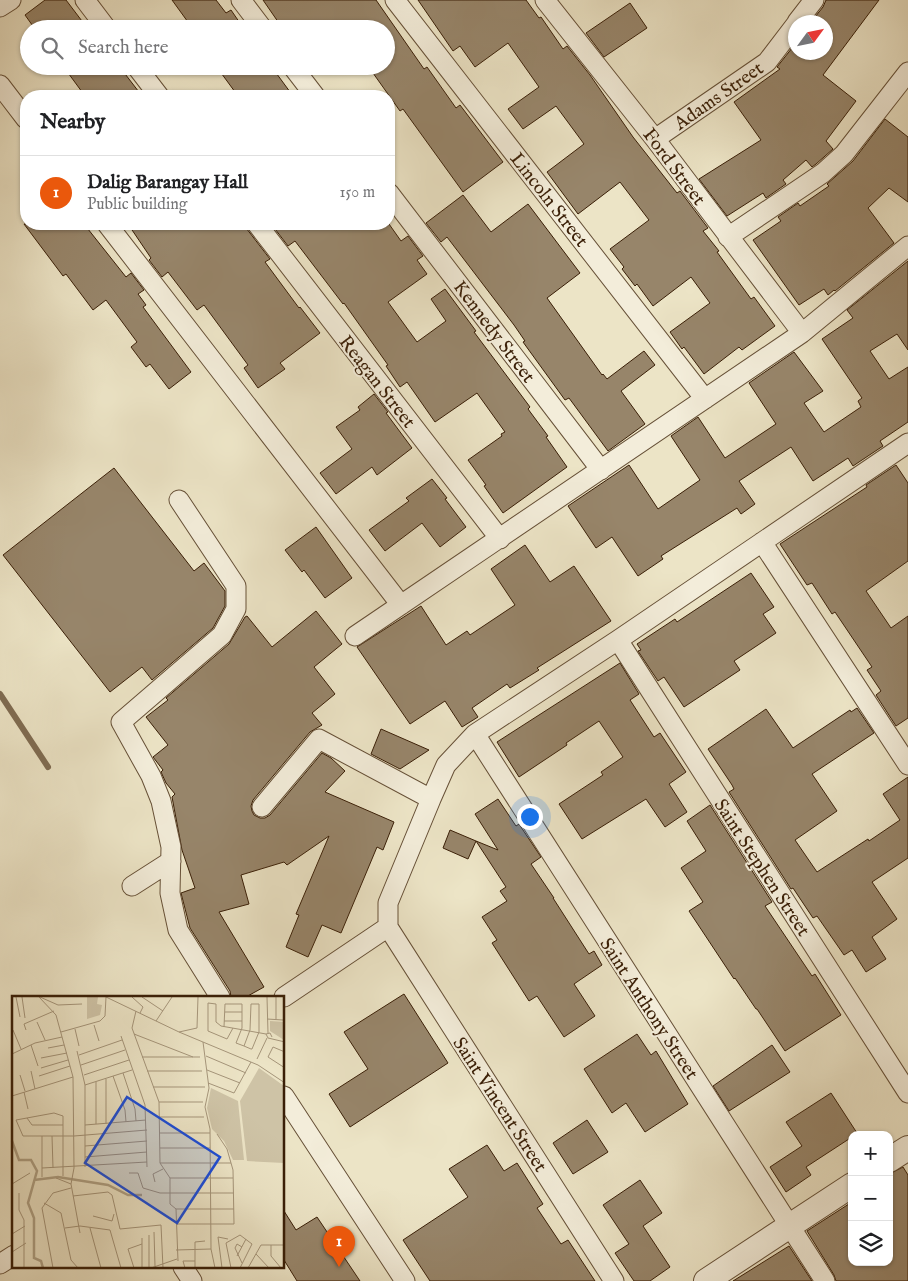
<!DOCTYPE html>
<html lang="en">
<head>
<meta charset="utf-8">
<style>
  body { margin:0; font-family:"IM FELL English",serif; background:#f2f2f2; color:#202124 }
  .controls { position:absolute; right:15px; bottom:15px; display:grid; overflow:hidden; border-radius:10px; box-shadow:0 1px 4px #0004 }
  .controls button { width:45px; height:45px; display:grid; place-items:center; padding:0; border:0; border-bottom:1px solid #e0e0e0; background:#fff; color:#202124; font:25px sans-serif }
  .compass { position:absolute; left:788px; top:15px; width:45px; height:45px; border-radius:50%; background:#fff; box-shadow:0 1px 4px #0004; rotate:57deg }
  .you { position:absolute; left:529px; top:816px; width:18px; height:18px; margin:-12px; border:4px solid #fff; border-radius:50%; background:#1a73e8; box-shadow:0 0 0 8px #1a73e833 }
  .badge { display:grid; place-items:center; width:32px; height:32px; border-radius:50%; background:#ea580c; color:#fff; font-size:16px; font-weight:700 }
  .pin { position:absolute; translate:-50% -41px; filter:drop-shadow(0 1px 2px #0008) }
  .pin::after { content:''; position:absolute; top:26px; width:18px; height:15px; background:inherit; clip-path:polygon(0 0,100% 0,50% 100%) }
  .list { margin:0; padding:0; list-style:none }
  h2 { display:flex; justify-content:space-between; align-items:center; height:65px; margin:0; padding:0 20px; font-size:21px }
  h2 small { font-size:16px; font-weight:400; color:#757577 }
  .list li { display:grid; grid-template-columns:32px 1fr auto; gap:15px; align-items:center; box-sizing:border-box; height:75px; padding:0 20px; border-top:1px solid #e0e0e0 }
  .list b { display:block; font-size:19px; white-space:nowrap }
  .list p { margin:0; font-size:16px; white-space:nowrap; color:#757577 }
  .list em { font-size:16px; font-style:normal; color:#757577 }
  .icon { flex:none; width:28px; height:28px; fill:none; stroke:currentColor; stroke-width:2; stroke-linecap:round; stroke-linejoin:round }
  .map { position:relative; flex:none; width:908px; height:1281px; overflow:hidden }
  .search { position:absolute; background:#fff; box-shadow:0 1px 4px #0004; left:20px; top:20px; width:375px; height:55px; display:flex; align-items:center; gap:12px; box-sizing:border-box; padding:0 18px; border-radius:28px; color:#757577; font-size:19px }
  .panel { position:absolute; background:#fff; box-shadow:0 1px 4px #0004; left:20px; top:90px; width:375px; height:140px; border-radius:20px }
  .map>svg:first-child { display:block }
</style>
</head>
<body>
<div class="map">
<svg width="908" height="1281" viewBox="0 0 908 1281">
  <rect width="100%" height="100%" fill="#ece4c6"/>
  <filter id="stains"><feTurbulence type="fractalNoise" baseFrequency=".004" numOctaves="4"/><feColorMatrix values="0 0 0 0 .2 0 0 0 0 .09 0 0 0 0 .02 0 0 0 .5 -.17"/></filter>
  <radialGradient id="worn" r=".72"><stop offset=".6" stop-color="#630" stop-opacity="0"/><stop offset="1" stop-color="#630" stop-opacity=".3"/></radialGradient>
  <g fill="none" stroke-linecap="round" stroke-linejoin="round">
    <path stroke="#806d53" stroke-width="6" d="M0,694L48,767"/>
  </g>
  <path fill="#97856a" stroke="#3a1f07" d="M45,0H66L88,29H35L25,15Z
    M172,0H216L226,13L231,10L244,29H193Z
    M263,0H376L424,69L427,67L456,108L460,105L503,162L463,192L403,109L400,111L368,66H386V29H283Z
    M418,0H526L539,18L541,17L563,49L567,46L590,75L633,137L677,193L680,191L708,228L703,231L719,251L717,252L751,299L754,297L775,326L742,350L739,347L704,374L684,347L682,349L670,332L710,303L691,277L653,306L637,284L635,286L622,269L624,267L610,249L649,220L620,182L578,214L547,172L584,144L556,106L523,129L508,109L539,87L508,43L475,67L460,46L453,51Z
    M826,0H879L823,75L856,101L826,141L833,149L816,164L812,167L806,160L783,180L786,184L766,198L763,193L727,216L699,179L761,140L734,102L780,69L777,67L796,43V52H826V22H811L823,7Z
    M630,3L647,28L604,57L586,33Z
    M63,66H119L142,96H85Z
    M216,66H271L293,96H238Z
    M885,119L908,137V202L889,188L868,208L894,243L835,291L834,290L828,295L824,289L799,305L753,240L781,221L778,217L798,203L800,206L829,186L827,184L853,161Z
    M463,195L491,232L528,204L580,273L547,298L602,375L603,374L607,379L644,351L655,365L621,391L645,424L608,451L569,398L565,400L523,342L525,341L514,325L447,237L441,242L426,223Z
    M24,224H84L126,277L131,273L144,290L138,294L146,305L143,307L191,372L169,389L150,364L146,367L131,347L137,342L106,300L93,310L66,274L63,276Z
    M128,224H243L270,259L265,262L299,308L300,307L320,333L280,363L285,369L258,388L244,368L248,365L204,305L197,310L168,272L162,277L149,260L151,258Z
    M274,224H389L401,241L408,236L423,256L417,260L427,274L388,302L417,342L446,321L431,299L445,289L476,331L474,332L530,407L528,409L548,436L546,437L567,467L503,513L484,486L486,485L468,460L502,436L501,434L505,432L477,393L435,422L407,382L400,387L386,366L388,365L344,303L343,304L295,241L288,246L272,225Z
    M908,261V350L897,334L870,351L889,379L908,367V422L880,441L883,446L853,466L848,458L813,481L791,447L739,481L755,504L741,514L737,508L661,556L663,559L638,576L612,537L596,548L568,506L629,465L658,509L700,480L671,436L698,417L725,458L776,424L749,383L794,352L823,391L804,403L824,432L861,407L858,401L862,398L822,339L853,318L847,310Z
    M374,394L388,412L386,413L412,448L377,475L372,467L336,494L320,473L352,449L336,427L360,410L358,407Z
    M896,465L908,483V561L866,591L891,628L908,616V718L896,726L876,695L881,691L867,670L872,667L835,612L832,614L812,583L807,585L780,544L867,487L866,485Z
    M114,468L194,571L204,563L225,591V606L213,628L152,680L142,667L110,692L3,555Z
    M432,479L447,498L445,499L466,527L440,547L422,523L385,551L369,530L409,501L406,498Z
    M316,527L352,578L325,598L304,570L302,572L285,550Z
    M525,545L550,582L574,566L611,621L537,668L539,670L510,688L507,684L472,708L478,717L462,727L445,701L410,724L357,647L421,606L446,645L467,631L470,635L515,605L491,569Z
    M751,573L774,607L763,614L776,633L734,661L740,670L684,707L664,677L658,681L638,651L641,650L637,644L675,619L677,622Z
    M316,611L342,644L314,667L335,694L312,713L322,725L310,732L253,800L251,806L252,811L254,815L260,818H265L270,815L322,753L331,758L345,771L325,792L394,822L383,850L377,847L341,933L322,925L308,957L286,947L299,915L296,914L329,836L287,865L284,862L241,875L249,904L219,912L264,987L246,997H231L230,991L190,928L181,893L195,888L182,850L172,797L175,794L166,783L161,772L163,770L153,757L168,745L146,717L168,700L166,698L229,644L245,617L247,616L272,647Z
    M620,663L639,694L630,700L654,737L660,733L686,772L669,784L687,812L665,827L646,799L582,839L559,804L603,775L601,772L623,757L599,721L566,743L567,745L519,777L497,742Z
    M857,708L874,733L812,774L837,811L795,840L817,872L868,839L869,841L900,820L883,794L908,777V858L872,882L897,919L872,937L886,959L866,972L852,950L844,955L817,916L813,918L793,888L791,889L729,792L734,789L732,785L708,749L766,709L793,748L850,710L851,712Z
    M381,729L429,750L400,769L371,754Z
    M498,799L516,826L519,824L541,857L531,864L554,898H553L589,954L594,951L602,965L574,984L595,1016L564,1037L537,996L529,1001L492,943L497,940L482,917L507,901L500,891L506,887L476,841L498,850L475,814Z
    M710,805L772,902L765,906L812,976L815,974L841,1015L785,1051L757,1009H756L735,978L734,979L689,911L703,902L681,868L706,851L687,821Z
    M450,830L476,841L468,859L443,848Z
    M404,994L448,1063L350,1127L329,1094L368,1069L344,1032Z
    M637,1034L651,1055L656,1051L688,1104L645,1132L626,1103L612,1113L584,1069Z
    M772,1045L790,1072L729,1111L713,1086Z
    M831,1093L857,1133L852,1135V1137L806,1167L811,1175L786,1192L770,1167L802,1146L786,1122Z
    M587,1120L608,1152L573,1174L553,1143Z
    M487,1145L504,1171L517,1163L543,1204L537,1208L561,1244L568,1240L595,1281H430L403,1240L468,1197L449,1169Z
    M903,1167L908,1175V1281H836L834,1275L807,1231L852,1202V1262H889V1174Z
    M640,1180L662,1213L643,1226L670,1267L650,1281H634L615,1253L629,1244L603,1205Z
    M284,1211L296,1230L317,1217L360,1281H297L284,1260Z
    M789,1246L812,1281H733Z"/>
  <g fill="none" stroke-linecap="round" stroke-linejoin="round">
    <defs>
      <path id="minor" d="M85,0L107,29
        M241,0L263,29
        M395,0L705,399
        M545,0L655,139L802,333
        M0,7L11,0
        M797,22L814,0
        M136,66L159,96
        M292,66L315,96
        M0,85L26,119
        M655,139L767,62L796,24
        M389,193L601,470
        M107,224L401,605
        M257,224L500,539
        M728,237L823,173L844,154L908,72
        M179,500L236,586V609L222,635L121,722L151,776L161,801L171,847L170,893L178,930L220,997
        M762,542L908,765
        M355,636L802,333L908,246
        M618,640L908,1093
        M475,734L825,1281
        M262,807L319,739L431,799
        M132,886L171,861
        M388,927V903L431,799L446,765L475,734L618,640L908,443
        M388,927L614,1281
        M284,997L388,927
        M284,1096L405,1281
        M0,1264L14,1255
        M183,1267L192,1281"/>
      <path id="tertiary" d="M889,1160L908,1148
        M706,1281L852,1185"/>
    </defs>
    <use href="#minor" stroke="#665037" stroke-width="21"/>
    <use href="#tertiary" stroke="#665037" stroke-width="26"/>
    <use href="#minor" stroke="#f3edda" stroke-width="19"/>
    <use href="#tertiary" stroke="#f3edda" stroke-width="24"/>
  </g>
  <g text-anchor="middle" stroke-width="4" stroke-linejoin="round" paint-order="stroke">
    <g font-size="19" fill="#3a1f07" stroke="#f3edda">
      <text transform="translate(718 95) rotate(-35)" y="7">Adams Street</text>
      <text transform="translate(675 166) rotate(53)" y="7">Ford Street</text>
      <text transform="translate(550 199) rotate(52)" y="7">Lincoln Street</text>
      <text transform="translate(495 331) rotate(53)" y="7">Kennedy Street</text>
      <text transform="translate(378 381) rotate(52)" y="7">Reagan Street</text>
      <text transform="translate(763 867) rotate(57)" y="7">Saint Stephen Street</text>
      <text transform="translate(650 1008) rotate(57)" y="7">Saint Anthony Street</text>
      <text transform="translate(501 1104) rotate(57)" y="7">Saint Vincent Street</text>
    </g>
  </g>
  <g transform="translate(12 996)">
    <rect width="272" height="272" fill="#ece4c6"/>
    <path d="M75,1H86L85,8L90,9L88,19L75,23ZM258,25L272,26V44L258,35ZM247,72L272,90V167L235,165L228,105ZM199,92L226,105L232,164H221L212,145L200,133L195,112Z" fill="#cec3a6"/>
    <path fill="none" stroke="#afa185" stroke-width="2.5" d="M0,145L7,164H19L25,175L16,207L22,222V262L29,265L31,272M22,184L46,181L96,189L116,199H130"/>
    <path fill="none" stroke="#a5957a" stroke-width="1" d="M4,1L8,21M10,1L13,22M27,1L44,19L61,81L62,172L59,188L68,237M28,1L46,9L70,8M94,1L167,36L246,69L273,87M120,1L131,11L128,17M130,1L151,15M255,1L256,37M124,15L120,32L147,106L148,167L158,182V208L164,213L166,265M213,16H230M255,23L271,24M264,23V1M272,24V1M144,25L160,1M212,25H230M25,26L33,44M82,29L87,45M212,31L213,8H230V32L224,47L232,50L239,53H240L247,36V8H239L238,34L232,50M221,32L215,43L196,35V7L204,8V26L209,30L254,38M63,33L67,50M1,34L9,53M14,34L12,28L42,15M49,36L88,25L93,20L94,1M167,36L185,32L186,1M122,38L181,61M109,40L133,109L135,171M260,41L258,37L254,38L256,42L273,46M191,46L197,92L193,111L198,133L199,253L203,272M19,49L26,70M36,52L52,49M65,55L73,89V171M273,56L261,51L256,61L273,72M0,58L23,47L50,41M67,59L110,44M194,60L234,77M130,61H188M29,62L55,57M245,63L255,42M69,69L113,54M29,72L56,64M195,74L228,87M19,75L23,93M135,75H190M111,77L123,113L124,125M8,79L13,95M72,79L117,64M27,80L58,70M101,80L113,114L114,126M94,83V128M84,86V128M196,87L222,97L239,66M73,89L120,74M141,91H193M12,96L16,113M0,100L61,81M147,106H191M147,121H192M15,122L20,129H51M73,129L134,124M148,137H198M30,140V181M40,140L41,172M73,150L135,145M148,152H198M73,161L135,156M148,167H219M30,172L135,166M117,177H126L131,192L148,197H222M51,180V120L42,117L4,124L11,140H62L135,134M44,182L59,188M158,182H221M143,186L141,178L151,173M0,188L18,177M7,197V214L12,224V272M61,200L96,196L100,199L108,233L149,229L151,272M32,207L49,217L59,264L66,272M164,213H222M81,220L100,225L102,218M164,228H222L221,174L215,153L205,138M53,232L68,230L98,234L109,272M78,232L89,272M142,236L143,270M0,238L13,230M130,242V272M259,249V260L269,272M230,251L225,248L223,252L230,267M164,254L199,253M0,256L14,247M244,258L257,272M225,260L234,243M41,272L30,212L41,197L59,192M122,272L116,253L130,248M137,272V239M139,272L165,263M173,272L171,265H183M183,272V246L193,245M210,272L206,241L216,243M219,272L214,247L228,239L240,248L228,272M236,272L249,249H273"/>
    <path fill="#1d4ed8" fill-opacity="0.15" stroke="#1d4ed8" stroke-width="2.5" d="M115,101L208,161L165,227L73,167Z"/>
    <rect width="272" height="272" fill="none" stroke="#3a1f07" stroke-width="2.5"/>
  </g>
  <rect width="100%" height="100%" filter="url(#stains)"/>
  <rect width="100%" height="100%" fill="url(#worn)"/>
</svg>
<div class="controls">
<button>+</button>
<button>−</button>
<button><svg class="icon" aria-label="layers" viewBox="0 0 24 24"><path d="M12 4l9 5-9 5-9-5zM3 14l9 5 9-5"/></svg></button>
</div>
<svg class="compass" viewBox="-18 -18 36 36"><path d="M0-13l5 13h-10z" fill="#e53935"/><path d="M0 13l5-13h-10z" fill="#757577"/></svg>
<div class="you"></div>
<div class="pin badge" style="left:339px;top:1267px">1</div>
<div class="search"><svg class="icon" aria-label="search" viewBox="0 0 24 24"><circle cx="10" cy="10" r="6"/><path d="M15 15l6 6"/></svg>Search here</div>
<section class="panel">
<h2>Nearby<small></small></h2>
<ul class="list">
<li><span class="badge">1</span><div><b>Dalig Barangay Hall</b><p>Public building</p></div><em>150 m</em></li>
</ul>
</section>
</div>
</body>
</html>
